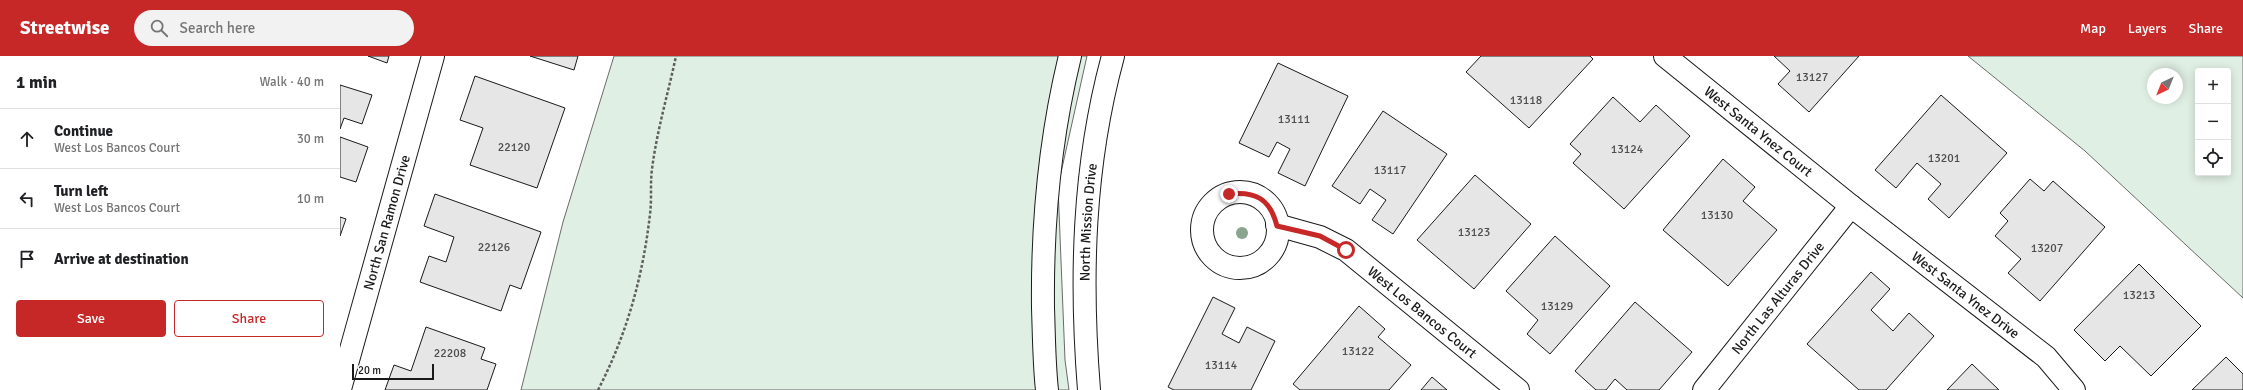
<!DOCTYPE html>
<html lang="en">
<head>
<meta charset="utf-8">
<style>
  body { margin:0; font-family:Signika,sans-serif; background:#f2f2f2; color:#202124 }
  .controls { position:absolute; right:12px; top:12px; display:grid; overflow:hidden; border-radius:4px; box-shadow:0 2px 10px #0003 }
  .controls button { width:36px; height:36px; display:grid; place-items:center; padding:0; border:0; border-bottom:1px solid #e0e0e0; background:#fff; color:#202124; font:20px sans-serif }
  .compass { position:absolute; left:1807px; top:12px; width:36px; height:36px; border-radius:50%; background:#fff; box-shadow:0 2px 10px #0003; rotate:223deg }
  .scale { position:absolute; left:12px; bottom:10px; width:82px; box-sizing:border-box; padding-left:4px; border:2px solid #1a1a1a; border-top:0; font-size:11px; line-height:14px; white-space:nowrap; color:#1a1a1a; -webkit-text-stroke:3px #fff; paint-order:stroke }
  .stop { position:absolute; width:12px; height:12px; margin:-9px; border:3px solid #c62828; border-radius:50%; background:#fff }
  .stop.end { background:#c62828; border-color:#fff; box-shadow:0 1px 4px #0008 }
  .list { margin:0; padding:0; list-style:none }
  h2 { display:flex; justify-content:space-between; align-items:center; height:52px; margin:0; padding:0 16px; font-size:17px }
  h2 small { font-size:13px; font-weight:400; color:#757577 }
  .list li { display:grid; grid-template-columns:26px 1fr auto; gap:12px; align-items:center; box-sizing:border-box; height:60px; padding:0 16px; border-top:1px solid #e0e0e0 }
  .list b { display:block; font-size:15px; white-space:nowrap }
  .list p { margin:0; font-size:13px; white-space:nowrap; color:#757577 }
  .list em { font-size:13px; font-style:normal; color:#757577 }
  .actions { display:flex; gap:8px; padding:12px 16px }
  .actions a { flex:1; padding:9px 0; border:1px solid #c62828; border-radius:4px; text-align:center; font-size:14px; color:#c62828 }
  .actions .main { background:#c62828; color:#fff }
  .icon { flex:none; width:22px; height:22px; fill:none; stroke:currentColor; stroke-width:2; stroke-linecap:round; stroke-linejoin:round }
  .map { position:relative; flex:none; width:1903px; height:334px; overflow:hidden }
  header { display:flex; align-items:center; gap:24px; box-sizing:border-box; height:56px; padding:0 20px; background:#c62828; color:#fff }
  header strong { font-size:19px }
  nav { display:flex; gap:22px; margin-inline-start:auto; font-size:14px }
  .search { width:280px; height:36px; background:#f2f2f2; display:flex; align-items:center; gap:10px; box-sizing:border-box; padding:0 14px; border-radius:22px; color:#757577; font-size:15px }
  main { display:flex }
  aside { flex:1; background:#fff }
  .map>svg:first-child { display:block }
</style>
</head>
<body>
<header>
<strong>Streetwise</strong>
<div class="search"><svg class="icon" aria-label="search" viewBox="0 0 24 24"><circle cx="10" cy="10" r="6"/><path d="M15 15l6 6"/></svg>Search here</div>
<nav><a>Map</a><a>Layers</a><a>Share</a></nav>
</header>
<main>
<aside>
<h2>1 min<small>Walk · 40 m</small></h2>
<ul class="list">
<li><svg class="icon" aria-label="ahead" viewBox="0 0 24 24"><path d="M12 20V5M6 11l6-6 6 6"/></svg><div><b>Continue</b><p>West Los Bancos Court</p></div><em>30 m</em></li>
<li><svg class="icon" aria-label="left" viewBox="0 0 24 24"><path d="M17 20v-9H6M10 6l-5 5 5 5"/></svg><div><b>Turn left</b><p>West Los Bancos Court</p></div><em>10 m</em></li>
<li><svg class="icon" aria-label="arrive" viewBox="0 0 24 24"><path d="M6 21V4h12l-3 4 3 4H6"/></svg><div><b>Arrive at destination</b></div></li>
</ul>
<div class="actions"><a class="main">Save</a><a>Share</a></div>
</aside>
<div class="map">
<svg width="1903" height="334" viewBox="0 0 1903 334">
  <rect width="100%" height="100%" fill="#fff"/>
  <path fill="#e0efe3" stroke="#6a6a6a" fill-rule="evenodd" d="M274,0H747L718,130L725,304L729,334H181L223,166Z
    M1628,0H1903V242L1745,95ZM1858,15H1888V117H1858ZM1813,18H1837V42H1813Z"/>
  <path fill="#e6e6e6" stroke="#1a1a1a" d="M28,0H49L47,7Z
    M190,0H238L234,14Z
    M1141,0H1250L1253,3L1189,72L1126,16Z
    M1434,0H1519L1469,56L1438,28L1450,15Z
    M938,7L1008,40L965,130L938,117L950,93L937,86L929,101L899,87Z
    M135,20L225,52L197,132L130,109L143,72L120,64Z
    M0,29L32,39L22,68L4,62L0,73Z
    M1601,39L1667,97L1609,162L1588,143L1601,128L1577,107L1556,132L1535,114Z
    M1273,41L1300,66L1316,49L1350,80L1284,153L1233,107L1241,98L1230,88Z
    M1043,55L1107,98L1053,178L1032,164L1046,144L1030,133L1020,148L992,130Z
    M0,81L28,91L16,126L0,121Z
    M1383,103L1415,131L1403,145L1437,174L1388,230L1323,174Z
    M1135,119L1191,168L1134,233L1077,184Z
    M1690,123L1704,135L1713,125L1765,171L1700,245L1668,217L1681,203L1655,180L1668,165L1660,157Z
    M95,138L201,176L181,233L170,229L161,255L80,226L89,200L106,206L114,181L84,170Z
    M0,161L6,163L0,180Z
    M1215,180L1270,230L1210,298L1187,278L1198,264L1166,235Z
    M1799,208L1861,270L1811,320L1780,290L1765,305L1734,274Z
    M1531,216L1550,233L1531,254L1553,275L1569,257L1594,280L1546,334H1519L1467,288Z
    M873,241L895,252L882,278L899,287L907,271L935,285L911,334H834L828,331Z
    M1295,246L1352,296L1319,334H1287L1275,323L1266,334H1256L1235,315Z
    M1019,250L1045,273L1038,281L1071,309L1049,334H960L953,328Z
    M86,271L145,292L141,303L156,308L147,334H45L54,309L71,315Z
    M1886,301L1903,318V334H1852Z
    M1632,308L1659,334H1607Z
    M1092,321L1107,334H1081Z"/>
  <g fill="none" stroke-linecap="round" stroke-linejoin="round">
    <defs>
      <g id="minor">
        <path id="s1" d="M1325,0L1511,150L1706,301L1734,334"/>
        <circle cx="900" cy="174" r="38"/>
        <path id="s2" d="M937,169L980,181L1006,194L1178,334"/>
        <path id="s3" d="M0,333L93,0"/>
        <path id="s4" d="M1364,334L1511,150"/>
      </g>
      <g id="tertiary">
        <path d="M707,334C704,307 704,279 703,252C702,168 710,82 730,0"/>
        <path id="s5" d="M749,334C740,221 743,110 773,0"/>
      </g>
    </defs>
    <use href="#minor" stroke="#1a1a1a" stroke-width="24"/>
    <use href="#tertiary" stroke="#1a1a1a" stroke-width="24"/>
    <path stroke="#5f5f5f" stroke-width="2.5" stroke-dasharray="3 2" stroke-linecap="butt" d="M258,334C287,278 303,220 310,158C312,143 310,128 312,113C317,74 328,38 336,0"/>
    <use href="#minor" stroke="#fff" stroke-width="22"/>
    <use href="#tertiary" stroke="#fff" stroke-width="22"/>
  </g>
  <circle fill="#8aa48f" cx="902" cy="177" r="6"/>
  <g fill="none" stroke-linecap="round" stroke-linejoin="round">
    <path stroke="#c62828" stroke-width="5" d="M889,138C916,135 930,143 937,170L980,180L1006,194"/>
  </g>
  <g text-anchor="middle" stroke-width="3" stroke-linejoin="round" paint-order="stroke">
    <g font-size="12" fill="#4d4d4d">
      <text x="1472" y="25">13127</text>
      <text x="1186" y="48">13118</text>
      <text x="954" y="67">13111</text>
      <text x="174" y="95">22120</text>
      <text x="1287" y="97">13124</text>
      <text x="1604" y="106">13201</text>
      <text x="1050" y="118">13117</text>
      <text x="1377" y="163">13130</text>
      <text x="1134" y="180">13123</text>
      <text x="154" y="195">22126</text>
      <text x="1707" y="196">13207</text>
      <text x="1799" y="243">13213</text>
      <text x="1217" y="254">13129</text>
      <text x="1018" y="299">13122</text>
      <text x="110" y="301">22208</text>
      <text x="881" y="313">13114</text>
    </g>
    <g font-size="14" fill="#1a1a1a" stroke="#fff">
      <text dy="5" stroke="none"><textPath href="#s1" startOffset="120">West Santa Ynez Court</textPath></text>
      <text dy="5" stroke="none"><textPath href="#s3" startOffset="173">North San Ramon Drive</textPath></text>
      <text dy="5" stroke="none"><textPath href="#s5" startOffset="168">North Mission Drive</textPath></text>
      <text dy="5" stroke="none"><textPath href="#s1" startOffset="384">West Santa Ynez Drive</textPath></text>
      <text dy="5" stroke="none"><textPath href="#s4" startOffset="118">North Las Alturas Drive</textPath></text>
      <text dy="5" stroke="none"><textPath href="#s2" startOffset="172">West Los Bancos Court</textPath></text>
    </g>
  </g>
</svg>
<div class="controls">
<button>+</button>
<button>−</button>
<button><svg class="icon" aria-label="locate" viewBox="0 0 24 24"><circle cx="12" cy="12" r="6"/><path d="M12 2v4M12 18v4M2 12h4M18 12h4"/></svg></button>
</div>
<svg class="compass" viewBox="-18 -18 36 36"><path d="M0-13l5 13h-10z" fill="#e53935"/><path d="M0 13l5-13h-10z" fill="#757577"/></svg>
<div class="scale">20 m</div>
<div class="stop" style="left:1006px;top:194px"></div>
<div class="stop end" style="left:889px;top:138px"></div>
</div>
</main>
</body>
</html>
